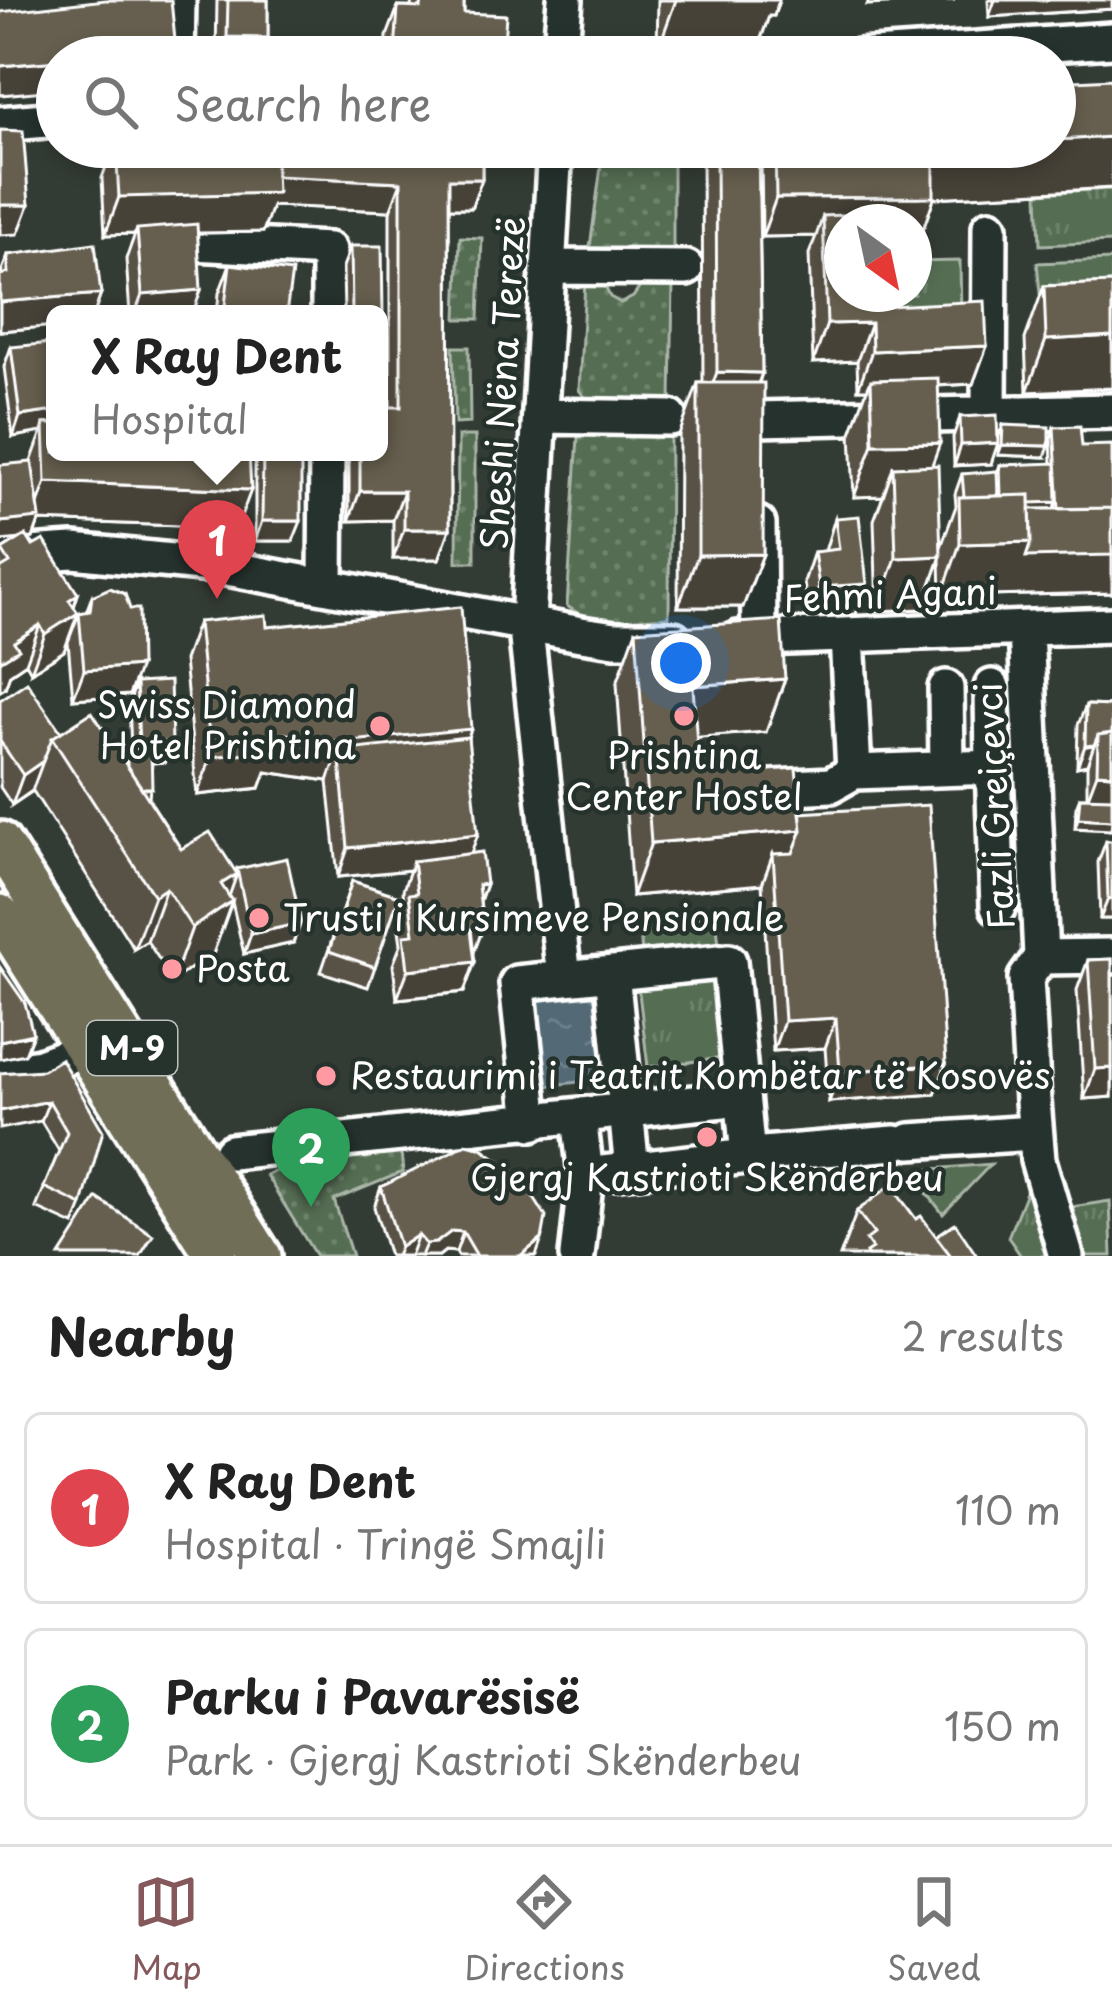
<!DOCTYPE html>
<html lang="en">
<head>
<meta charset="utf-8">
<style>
  body { margin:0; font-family:"Playpen Sans",sans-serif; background:#f2f2f2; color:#222 }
  .compass { position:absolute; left:824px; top:204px; width:108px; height:108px; border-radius:50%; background:#fff; box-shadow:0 6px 18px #0003; rotate:147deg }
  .you { position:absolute; left:681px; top:663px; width:42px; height:42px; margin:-30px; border:9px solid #fff; border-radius:50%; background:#1a73e8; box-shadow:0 0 0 18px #1a73e833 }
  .badge { display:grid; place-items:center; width:78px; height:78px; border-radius:50%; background:#85585c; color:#fff; font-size:39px; font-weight:700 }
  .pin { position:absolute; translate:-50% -99px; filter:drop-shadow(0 3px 6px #0008) }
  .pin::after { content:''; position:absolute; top:63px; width:42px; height:36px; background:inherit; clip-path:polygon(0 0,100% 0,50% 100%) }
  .popup { position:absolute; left:46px; top:305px; width:342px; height:156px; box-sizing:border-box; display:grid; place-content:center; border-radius:18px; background:#fff; filter:drop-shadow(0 3px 9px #0005); font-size:39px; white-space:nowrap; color:#767676 }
  .popup b { font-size:45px; color:#222 }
  .popup::after { content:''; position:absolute; left:50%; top:100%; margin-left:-24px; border:24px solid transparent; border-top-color:#fff }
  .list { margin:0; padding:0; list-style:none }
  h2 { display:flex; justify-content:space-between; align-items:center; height:156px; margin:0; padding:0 48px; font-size:51px }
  h2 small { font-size:39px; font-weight:400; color:#767676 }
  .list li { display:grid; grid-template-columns:78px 1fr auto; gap:36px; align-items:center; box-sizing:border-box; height:192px; margin:0 24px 24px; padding:0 24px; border:3px solid #e0e0e0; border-radius:18px }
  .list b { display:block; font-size:45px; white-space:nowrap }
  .list p { margin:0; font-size:39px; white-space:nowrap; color:#767676 }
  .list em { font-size:39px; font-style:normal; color:#767676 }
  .icon { flex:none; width:66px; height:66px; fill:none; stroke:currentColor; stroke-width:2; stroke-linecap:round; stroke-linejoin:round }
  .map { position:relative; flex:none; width:1112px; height:1256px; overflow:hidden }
  .search { position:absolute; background:#fff; box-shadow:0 6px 18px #0003; left:36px; right:36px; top:36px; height:132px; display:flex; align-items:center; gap:30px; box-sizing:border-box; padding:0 42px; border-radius:66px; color:#767676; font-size:45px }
  .sheet { height:588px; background:#fff }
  nav { display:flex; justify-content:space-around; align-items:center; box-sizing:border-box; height:168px; border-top:3px solid #e0e0e0; background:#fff; font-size:33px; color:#767676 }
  nav a { display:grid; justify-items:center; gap:6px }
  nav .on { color:#85585c }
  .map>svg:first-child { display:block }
</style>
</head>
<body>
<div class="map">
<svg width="1112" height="1256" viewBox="0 0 1112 1256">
  <defs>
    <pattern id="grass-tufts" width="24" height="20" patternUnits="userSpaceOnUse" patternTransform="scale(3)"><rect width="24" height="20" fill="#546d52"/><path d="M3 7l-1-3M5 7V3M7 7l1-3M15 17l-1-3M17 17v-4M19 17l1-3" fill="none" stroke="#6e836c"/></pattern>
    <pattern id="park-dots" width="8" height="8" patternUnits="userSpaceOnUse" patternTransform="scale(3)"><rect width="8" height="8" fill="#546d52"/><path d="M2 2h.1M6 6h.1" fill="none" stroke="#6e836c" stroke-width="1.8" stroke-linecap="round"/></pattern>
    <pattern id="water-ripples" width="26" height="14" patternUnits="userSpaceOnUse" patternTransform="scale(3)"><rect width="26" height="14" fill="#526a76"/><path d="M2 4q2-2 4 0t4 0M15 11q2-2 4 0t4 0" fill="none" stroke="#6c808b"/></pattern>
  </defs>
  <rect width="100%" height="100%" fill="#333c34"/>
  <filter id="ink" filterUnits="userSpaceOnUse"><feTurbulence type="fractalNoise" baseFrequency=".00833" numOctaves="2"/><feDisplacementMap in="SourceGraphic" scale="24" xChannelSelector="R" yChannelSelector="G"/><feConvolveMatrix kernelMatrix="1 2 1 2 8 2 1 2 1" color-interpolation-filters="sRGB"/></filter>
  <g filter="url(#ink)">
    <path fill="url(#grass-tufts)" stroke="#aab6a8" stroke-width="3" d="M1112,189V242L1040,245L1038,193Z
      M1112,260V323H1043L1037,263Z
      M960,261L961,318L891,319V294H914V262Z
      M716,916L720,955L643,963L639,924Z
      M722,967L731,1057L648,1067L637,976Z
      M991,1164L943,1214L923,1188L920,1170Z
      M1030,1182L1052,1256H1021L1008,1237Z
      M1110,1201L1112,1256H1083L1065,1208Z"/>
    <path fill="url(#park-dots)" stroke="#aab6a8" stroke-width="3" d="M603,152H673V257L588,262Z
      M460,237L482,238L479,319H457Z
      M585,282H603L610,297L621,303L633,297L642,284L673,282L671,401H588L579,390Z
      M453,347H469L470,423L455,424Z
      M588,430L670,431L669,617L591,622L567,606L578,437Z
      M458,436H475V562H457Z
      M401,1152L403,1172L334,1200L352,1256H316L266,1175L280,1169Z"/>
    <path fill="url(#water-ripples)" stroke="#97a6ad" stroke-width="3" d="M595,987L605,1079L544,1086L534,995Z"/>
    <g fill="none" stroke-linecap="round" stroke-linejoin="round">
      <defs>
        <path id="minor" d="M177,57L178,0
          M560,57L565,0
          M858,57L1112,40
          M0,124L57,119
          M555,147L527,639L564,978
          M193,243L329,250V314
          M548,267L686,268
          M989,413L990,227
          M540,416L670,418
          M757,419L1112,411
          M758,524L759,638
          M0,556L73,551L211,565L581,634L615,639H674
          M326,585L327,452
          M1026,630L1041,957L1026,978L1033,1101L1038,1160L1066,1256
          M738,639L1112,625
          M992,687L993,767
          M946,688L947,767
          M854,772L993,767L998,907
          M755,789L831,785L854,772L847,636
          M1041,957L1112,956
          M612,973L632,1169
          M0,1072L40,1066L86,1049
          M532,1123L517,983L729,961L748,1156L586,1175
          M910,1141L1018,1134
          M231,1152L742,1098
          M763,1154L895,1143
          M577,1256L586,1175L579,1117"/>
        <path id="major" d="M0,842L261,1256
          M0,915L216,1256"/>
      </defs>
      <use href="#minor" stroke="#fff" stroke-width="42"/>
      <use href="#major" stroke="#fff" stroke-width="48"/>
      <use href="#minor" stroke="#26332d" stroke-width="33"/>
      <use href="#major" stroke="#716e59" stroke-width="39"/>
    </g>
    <path fill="#585144" stroke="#fff" stroke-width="3" d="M217,0H268V38L261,57H216Z
      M412,0H464V13L503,57H386L387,36L398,7H411Z
      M658,0H779L774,16H769L757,51L761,57H652L657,48Z
      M988,0H1112V9L989,17Z
      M1112,79V188L934,198L921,235L842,222L889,306L987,346L973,384L938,386L932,466L941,547L956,506L955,494L962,474L997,473L1000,465L1052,464L1051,438L1054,427L1082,446L1112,593L941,597L940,559L922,609L877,611L874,520L883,496L854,497L851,433L867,389H858L857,361L813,363L809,254L816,236L762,237L761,147H1055Z
      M113,147H482V179L471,208H449L450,529L439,559H393V520L349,521V452H379L390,407V211L272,206L263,232L197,233L193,314H130L126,259L135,234L105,235L102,178Z
      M702,147H758L762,373L759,383L763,554L743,607H678L679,435L698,383H703Z
      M351,246L379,314H344L343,267Z
      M8,255L101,294L94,314H55V326L0,331V275Z
      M230,264L286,314H217L219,293Z
      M1112,283V388L1027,392L1025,339L1044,286Z
      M11,347L55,452L237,528L39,521L33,538H28L78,594L74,607L78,613L64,651L31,672L26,663L10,674L5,688L0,691V556L2,550L19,539L31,462L42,432L13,437L4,367Z
      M960,417L991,464L954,466L953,437Z
      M1003,425L1045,457L998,455L999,436Z
      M257,452H263L293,541H255V457Z
      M835,518L856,614L808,616L804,582L814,552L825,551Z
      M92,596L129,695L73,699L68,642L79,613L86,612Z
      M198,622L267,627L471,729L468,737L471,854L486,884L480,901L483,928L474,952L464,992L397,999L393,965L401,944L398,923L404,907L403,890L410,870L338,877L328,781L266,772L260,788L197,795L184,660Z
      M636,630L785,679L766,732L696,737L699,775L800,813L946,1064L935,1094L829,1102L825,1048L773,1051L762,884L632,896L617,683Z
      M136,683L172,742L165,762L152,763L149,799L181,849L236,872L237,869L293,943L244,954L232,902L213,954L173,980L147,941L134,949L33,791L12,805L0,787V700L61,732L123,760L127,749H131L129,703Z
      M1086,705L1112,706L1111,830L1075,828L1076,807L1080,797H1087V765L1077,767L1078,725Z
      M1106,841L1112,919H1100L1098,862Z
      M352,881L399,896L368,987L321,972Z
      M1112,959V1097L1084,1099L1077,990L1088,960Z
      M61,1059L82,1205L74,1225L36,1208L59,1151L41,1121L43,1070Z
      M381,1187L536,1256H458L456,1252L445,1251L439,1256H389L374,1207Z
      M857,1211L916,1219L936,1236L977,1256H840Z"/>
    <path fill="#474237" stroke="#fff" stroke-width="3" d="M676,0H779L774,16H769L756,52H657Z
      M869,0H955L867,5Z
      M995,0H1112V9L989,17Z
      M227,37L268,38L261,57H220Z
      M176,50L173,57H100Z
      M395,53L501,57H394Z
      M57,61V90L0,95V66Z
      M1112,137V188L934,198L921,235H914V222H842L823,216L816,236L762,237L776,198L920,197L938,147H1055V140Z
      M273,176L401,182L390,211L272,206L263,232L137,234V229L135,234L105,235L119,197Z
      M449,179H482L471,208H439Z
      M0,205H29L18,234L0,235Z
      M201,290L193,314H135L142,295Z
      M101,294L94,314H55V326L0,331V302Z
      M871,323L857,361L813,363L827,324Z
      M1112,336V388L1027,392L1046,340Z
      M987,346L973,384L871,389V380L867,389H858L872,351Z
      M717,372L762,373L748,411H703Z
      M55,411V423L44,424L42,432L13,437L20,416Z
      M940,443L921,495L893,467L883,496L854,497L873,444Z
      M998,443L991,464L954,466L961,445Z
      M1002,445L1049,446L1045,457L998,455Z
      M46,482L251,490L237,528L39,521L33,538L0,541V522L33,518Z
      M360,491H404L393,520L349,521Z
      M1057,502L1050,523L1001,503Z
      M262,521H301L293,541H255Z
      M404,529H450L439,559H393Z
      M1031,542L1112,555V593L941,597L960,544Z
      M763,554L743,607H678L698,555Z
      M941,556L922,609L877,611L896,558Z
      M867,584L856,614L808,616L819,587Z
      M78,594L70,618L78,613L64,651L31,672L45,634L69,600Z
      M40,625L26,663L10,674L5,688L0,691V661L14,642Z
      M140,666L129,695L73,699L84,670Z
      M785,679L766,732L674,739L693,686Z
      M471,729L457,767L339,751L328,781L266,772L260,788L197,795L211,757L272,732Z
      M172,742L165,762L131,764L139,743Z
      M1094,745L1087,765L1077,767L1085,746Z
      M43,761L32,791L12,805L23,775Z
      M1097,773L1112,774V805L1086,802Z
      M1078,818L1112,820L1111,830L1075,828Z
      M802,830L782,882L773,854L762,884L632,896L651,843Z
      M478,834L467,864L413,861L410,870L338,877L348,848Z
      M237,874L226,905L232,901L213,954L173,980L192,928L221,884Z
      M486,884L475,914L478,885Z
      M166,888L147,941L134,949L154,896Z
      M1108,899H1112V919H1100Z
      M301,923L293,943L244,954L251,934Z
      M483,928L472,957L471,929Z
      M475,962L464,992L397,999L408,970Z
      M836,1018L825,1048L773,1051L784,1021Z
      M33,1034L25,1054L0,1059V1041Z
      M946,1064L935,1094L829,1102L840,1072Z
      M1112,1068V1097L1084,1099L1095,1069Z
      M49,1101L41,1121L0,1129V1111Z
      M452,1231L463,1232L456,1252L445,1251L439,1256H421L426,1244Z
      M418,1235L410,1256H396L400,1247Z
      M542,1239L536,1256H520Z"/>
    <path fill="#665e4f" stroke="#fff" stroke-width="3" d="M105,0H171L176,50L100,57H57V61L0,66V12Z
      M228,0H268V38L227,37Z
      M422,0H464V13L506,15L503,57L395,53L398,7L421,8Z
      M656,48L761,51V57H656Z
      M1112,79V137L1055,140V82Z
      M0,130L23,131L29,205H0Z
      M116,147H275L277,193L119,197Z
      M275,147H482V179H449L450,529H404V491H360V452H379V407H401V182L276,176Z
      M716,147H758L762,373L717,372Z
      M775,147H934V197L776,198Z
      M885,213V222H842V294H888L889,306L985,301L987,346L872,351L871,323L827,324L823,216Z
      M197,224L201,290L142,295L137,229Z
      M95,243L101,294L0,302V275L8,273V255Z
      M351,246H382L383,313L352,314Z
      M230,264L292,272L286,314H224Z
      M1112,283V336L1046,340L1044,286Z
      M52,343L55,367V411L20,416L11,347Z
      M938,378L940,443L873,444L871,380Z
      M698,383H764L763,554L698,555Z
      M997,415L998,443L961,445L960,417Z
      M44,424H55V452H249L251,490L46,482Z
      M1003,425L1049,427V446L1002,445Z
      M1080,426L1082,446L1112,445V508L1059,509L1054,427Z
      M263,452H301V521H262Z
      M32,462L40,518L0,522V465Z
      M1056,463L1057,502L1030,503V495L1001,496L1000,465Z
      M938,465L941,556L896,558L893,467Z
      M997,471L998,496L964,497L962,474Z
      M1030,495L1031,542L960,544L959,497Z
      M1112,508V555L1026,557L1031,542L1030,509Z
      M859,516L867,584L819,587L814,552L839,549L835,518Z
      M26,535L33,546L44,540L78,594L69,600L78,613L45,634L40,625L14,642L19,649L0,661V569L10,563L2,550Z
      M110,588L125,594L130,609H139L140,666L84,670L79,613L90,611L92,596Z
      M461,607L471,729L342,742L272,732L274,750L211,757L198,622L266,615L267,627Z
      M781,620L785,679L693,686L699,775L796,768L802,830L651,843L636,630Z
      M170,681L172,742L139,743L136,683Z
      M27,682L61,732L52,738L43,761L23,775L0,741V700Z
      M1086,705L1112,706V733L1098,735L1094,745L1085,746Z
      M92,712L181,849L210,832L237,874L221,884L232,901L192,928L166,888L154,896L52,738Z
      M1112,733V774L1097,773L1098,735Z
      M468,737L478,834L348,848L339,751Z
      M151,748L152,788H142L127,766V749Z
      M1080,797L1112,798V820L1078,818Z
      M929,805L946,1064L840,1072L836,1018L784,1021L773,854L793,853L802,830L800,813Z
      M1106,841H1112V899H1108Z
      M482,852L486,884L478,885L483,928L471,929L475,962L408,970L404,935L414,934L409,894L417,893L413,861Z
      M287,858L301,923L251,934L237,869Z
      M352,881L399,896L375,967L329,951Z
      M1112,959V1068L1095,1069L1088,960Z
      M0,967L25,1003L33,1034L0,1041Z
      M61,1059L103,1131L82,1205L44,1187L67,1132L49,1101L0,1111V1073L43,1070Z
      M467,1144L482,1148L520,1176L546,1217L542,1239L520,1256H477L463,1232L452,1231L436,1243L426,1244L418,1235L400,1247L381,1187Z
      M891,1185L916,1219L921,1216L951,1256H868L866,1253L872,1249L866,1240L874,1234L857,1211Z
      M97,1198L153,1235L140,1256H60Z
      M955,1223L977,1256H951L936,1236Z"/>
  </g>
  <g fill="#ff9aa2" stroke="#26332d" stroke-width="4.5">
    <circle cx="684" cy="716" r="12"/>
    <circle cx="380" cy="726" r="12"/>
    <circle cx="259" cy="918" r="12"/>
    <circle cx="172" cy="969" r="12"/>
    <circle cx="326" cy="1076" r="12"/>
    <circle cx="707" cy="1137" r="12"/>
  </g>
  <g text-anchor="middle" stroke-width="9" stroke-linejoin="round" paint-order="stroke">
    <rect fill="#26332d" stroke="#bec2c0" stroke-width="3" x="87" y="1021" width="90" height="54" rx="9"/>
    <g font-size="33" font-weight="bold" fill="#fff">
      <text x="132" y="1060">M-9</text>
    </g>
    <g font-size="36" fill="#fff" stroke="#26332d">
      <text transform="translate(503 383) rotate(-87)" y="13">Sheshi Nëna Terezë</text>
      <text transform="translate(890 595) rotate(-2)" y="13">Fehmi Agani</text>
      <text transform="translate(995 806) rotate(-93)" y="13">Fazli Greiçevci</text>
    </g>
    <g font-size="36" fill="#fff" stroke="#26332d" text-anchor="start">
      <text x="356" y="718" text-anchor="end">Swiss Diamond<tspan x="356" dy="41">Hotel Prishtina</tspan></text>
      <text x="684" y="769" text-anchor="middle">Prishtina<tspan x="684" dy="41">Center Hostel</tspan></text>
      <text x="283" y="931">Trusti i Kursimeve Pensionale</text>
      <text x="196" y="982">Posta</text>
      <text x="350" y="1089">Restaurimi i Teatrit Kombëtar të Kosovës</text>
      <text x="707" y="1191" text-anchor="middle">Gjergj Kastrioti Skënderbeu</text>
    </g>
  </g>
</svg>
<svg class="compass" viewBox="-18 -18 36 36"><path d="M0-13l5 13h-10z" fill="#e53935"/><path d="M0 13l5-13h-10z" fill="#767676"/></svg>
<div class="you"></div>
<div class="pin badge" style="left:217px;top:599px;background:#e0444e">1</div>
<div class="popup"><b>X Ray Dent</b>Hospital</div>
<div class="pin badge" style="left:311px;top:1207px;background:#2e9e5b">2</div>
<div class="search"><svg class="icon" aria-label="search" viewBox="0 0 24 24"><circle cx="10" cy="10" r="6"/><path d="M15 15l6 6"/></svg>Search here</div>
</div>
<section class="sheet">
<h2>Nearby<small>2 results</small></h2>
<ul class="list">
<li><span class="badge" style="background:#e0444e">1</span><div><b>X Ray Dent</b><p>Hospital · Tringë Smajli</p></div><em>110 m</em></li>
<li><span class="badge" style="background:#2e9e5b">2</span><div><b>Parku i Pavarësisë</b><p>Park · Gjergj Kastrioti Skënderbeu</p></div><em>150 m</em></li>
</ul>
</section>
<nav>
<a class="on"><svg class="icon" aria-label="map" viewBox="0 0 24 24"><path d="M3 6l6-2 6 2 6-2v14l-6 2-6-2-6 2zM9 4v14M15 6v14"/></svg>Map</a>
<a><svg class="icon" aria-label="directions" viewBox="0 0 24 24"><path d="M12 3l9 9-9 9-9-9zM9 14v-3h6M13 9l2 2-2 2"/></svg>Directions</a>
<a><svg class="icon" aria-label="saved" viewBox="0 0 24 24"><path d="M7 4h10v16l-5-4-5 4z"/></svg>Saved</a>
</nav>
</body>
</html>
